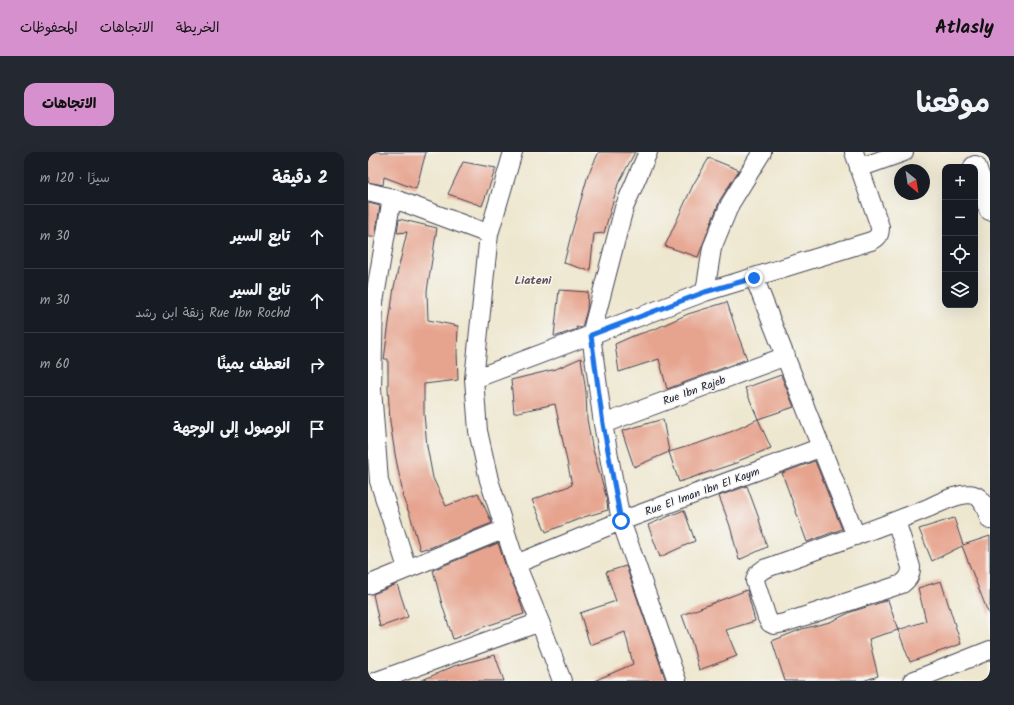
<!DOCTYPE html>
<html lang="ar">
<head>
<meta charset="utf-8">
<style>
  body { margin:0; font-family:Kalam,"Playpen Sans Arabic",sans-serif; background:#242831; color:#f1f3f6; direction:rtl }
  .controls { position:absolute; right:12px; top:12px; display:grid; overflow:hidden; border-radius:8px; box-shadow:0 4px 16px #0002 }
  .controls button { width:36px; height:36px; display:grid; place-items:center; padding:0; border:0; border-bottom:1px solid #363941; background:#171b24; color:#f1f3f6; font:20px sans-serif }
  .compass { position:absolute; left:526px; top:12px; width:36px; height:36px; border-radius:50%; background:#171b24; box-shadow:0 4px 16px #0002; rotate:150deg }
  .stop { position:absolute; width:12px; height:12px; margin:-9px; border:3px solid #1a73e8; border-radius:50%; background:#fff }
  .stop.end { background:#1a73e8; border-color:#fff; box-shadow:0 1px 4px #0008 }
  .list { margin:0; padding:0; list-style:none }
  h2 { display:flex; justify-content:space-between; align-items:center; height:52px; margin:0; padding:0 16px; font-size:17px }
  h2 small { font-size:13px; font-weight:400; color:#9ea1a6 }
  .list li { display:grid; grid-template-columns:26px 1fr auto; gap:12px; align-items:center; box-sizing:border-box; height:64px; padding:0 16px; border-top:1px solid #363941 }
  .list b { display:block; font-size:15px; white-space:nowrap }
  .list p { margin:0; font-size:13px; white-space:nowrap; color:#9ea1a6 }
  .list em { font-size:13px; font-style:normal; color:#9ea1a6 }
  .icon { flex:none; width:22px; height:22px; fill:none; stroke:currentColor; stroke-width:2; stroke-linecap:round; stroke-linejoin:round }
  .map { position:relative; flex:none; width:622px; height:529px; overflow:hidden; direction:ltr; border-radius:12px }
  header { display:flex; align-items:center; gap:24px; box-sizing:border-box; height:56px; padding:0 20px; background:#d690ce; color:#111 }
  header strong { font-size:19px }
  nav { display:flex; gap:22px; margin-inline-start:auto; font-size:14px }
  .intro { display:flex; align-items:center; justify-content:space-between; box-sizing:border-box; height:96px; padding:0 24px }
  h1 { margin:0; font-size:28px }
  .button { padding:10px 18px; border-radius:12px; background:#d690ce; color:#111; font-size:14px; font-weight:700 }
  main { display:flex; gap:24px; padding:0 24px }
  aside { flex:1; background:#171b24; border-radius:12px; box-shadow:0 4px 16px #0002 }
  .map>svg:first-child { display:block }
</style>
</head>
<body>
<header>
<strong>Atlasly</strong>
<nav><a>الخريطة</a><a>الاتجاهات</a><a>المحفوظات</a></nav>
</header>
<div class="intro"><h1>موقعنا</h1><a class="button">الاتجاهات</a></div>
<main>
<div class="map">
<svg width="622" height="529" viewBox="0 0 622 529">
  <rect width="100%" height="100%" fill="#f6f6f2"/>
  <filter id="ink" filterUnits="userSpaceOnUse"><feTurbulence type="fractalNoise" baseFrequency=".025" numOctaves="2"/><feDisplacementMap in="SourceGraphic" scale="8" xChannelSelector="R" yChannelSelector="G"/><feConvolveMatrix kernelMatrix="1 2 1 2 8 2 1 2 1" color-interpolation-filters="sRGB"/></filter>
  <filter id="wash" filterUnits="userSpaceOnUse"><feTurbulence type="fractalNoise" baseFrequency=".012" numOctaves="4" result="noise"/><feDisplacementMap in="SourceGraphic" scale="16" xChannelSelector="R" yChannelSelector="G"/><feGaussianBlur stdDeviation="0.9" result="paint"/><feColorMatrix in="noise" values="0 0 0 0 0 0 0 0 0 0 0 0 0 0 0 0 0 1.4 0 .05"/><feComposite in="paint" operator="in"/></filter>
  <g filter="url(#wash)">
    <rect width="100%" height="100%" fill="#eee7cf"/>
    <g id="blocks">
      <path fill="#e6a38d" d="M0,0H58L48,37L16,25L15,33L0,30Z
        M231,0H267L250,32L236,81L226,82L222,119L196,111L203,83L220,23Z
        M341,6L371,18L352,48L330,105L297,94L325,33Z
        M95,10L128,16L114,54L80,42Z
        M0,51L12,54L7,85H0Z
        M31,67L69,76L59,139L60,168L90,174L89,200L90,228L56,232V262L59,294L65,326L78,354L110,341L124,371L59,397V396L52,398L43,366L34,343L35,342L27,302L22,270L20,236V207H16L26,135L39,80L29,81Z
        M191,138L220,140L219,158L214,175L211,176L208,175L209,177L189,184H186Z
        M359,150L368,178L379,207L299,237L291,207L251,220L247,192L265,184L287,177L320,162Z
        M213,206L218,240L219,267L224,294L238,344L240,358L216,365L178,380L164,348L204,333L187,252L146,261L143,228L188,217Z
        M413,223L426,255L390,267L377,236Z
        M295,267L301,300L266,315L254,279Z
        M390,267L403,296L370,309L371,310L311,330L301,300L331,291L365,279Z
        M447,309L474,377L439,390L414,321Z
        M379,334L390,364L399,395L371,408L362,374L351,344Z
        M316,358L327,389L292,405L280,373Z
        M586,366L595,393L622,384V463H621L594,394L564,409L551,377Z
        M130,391L138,415L151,446L156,462L118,474L85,487L74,452L65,418Z
        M258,414L298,529H226L265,512L257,480L222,493L212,461L248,449L238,420Z
        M573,429L593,492L542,510L530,478L558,469L550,436Z
        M29,432L40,465L12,475L5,442Z
        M379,438L387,469L358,478L369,504L331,518L324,491L314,463Z
        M520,448L530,478L501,487L510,524L495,529H417L404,489L434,477L462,470L483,460Z
        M127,503L136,529H52L86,514Z"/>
    </g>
  </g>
  <g filter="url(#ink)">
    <use href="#blocks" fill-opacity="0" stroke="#414051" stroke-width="1"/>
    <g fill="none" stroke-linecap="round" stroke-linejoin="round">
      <defs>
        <path id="minor" d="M145,0L121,82L106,227L110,279L121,328L148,412L172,470L194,529
          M280,0L256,56L223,183L235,272L253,369L309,529
          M491,16L536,0
          M0,40L24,46L121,82
          M24,46L6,150L4,237L11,329L39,416
          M386,125L488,384
          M337,140L344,96L362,52L394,0
          M106,227L337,140L503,89C510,86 512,83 512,75L486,0
          M235,272L418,204
          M528,369L543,415C543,424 540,427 534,432L416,471L406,473L402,471L399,466L387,429C388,423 390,421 396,417C451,397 506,378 560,356C571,351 594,339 606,343C616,346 619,360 622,368
          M148,412L253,369L454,295
          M0,433L137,377
          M9,529L172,470
          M544,529L622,498"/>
        <path id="tertiary" d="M607,15L622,57"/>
      </defs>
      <use href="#minor" stroke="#414051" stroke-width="20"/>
      <use href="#tertiary" stroke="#414051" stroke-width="24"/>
      <use href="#minor" stroke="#fff" stroke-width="18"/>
      <use href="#tertiary" stroke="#fff" stroke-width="22"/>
    </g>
  </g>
  <g fill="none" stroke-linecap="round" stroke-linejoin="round" filter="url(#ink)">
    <path stroke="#1a73e8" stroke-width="5" d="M253,369L235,272L223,183L337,140L386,126"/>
  </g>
  <g text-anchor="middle" stroke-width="3" stroke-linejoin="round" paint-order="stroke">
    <g font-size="11" fill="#22223b" stroke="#f6f6f2">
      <text transform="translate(326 238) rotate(-20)" y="4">Rue Ibn Rajeb</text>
      <text transform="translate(334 339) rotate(-20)" y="4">Rue El Iman Ibn El Kaym</text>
    </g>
    <g font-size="12" font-weight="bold" fill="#674f58" stroke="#f6f6f2">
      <text x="165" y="132">Liateni</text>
    </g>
  </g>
</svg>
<div class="controls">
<button>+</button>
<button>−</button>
<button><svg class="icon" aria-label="locate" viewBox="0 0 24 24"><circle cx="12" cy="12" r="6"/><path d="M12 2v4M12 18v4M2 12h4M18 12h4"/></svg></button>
<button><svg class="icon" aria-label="layers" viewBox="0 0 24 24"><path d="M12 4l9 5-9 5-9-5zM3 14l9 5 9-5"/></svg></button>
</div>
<svg class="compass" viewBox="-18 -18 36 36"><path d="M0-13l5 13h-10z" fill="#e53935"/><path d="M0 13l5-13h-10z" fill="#9ea1a6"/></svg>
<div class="stop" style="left:253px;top:369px"></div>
<div class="stop end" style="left:386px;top:126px"></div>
</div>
<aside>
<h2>2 دقيقة<small>سيرًا · 120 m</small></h2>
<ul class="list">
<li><svg class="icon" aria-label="ahead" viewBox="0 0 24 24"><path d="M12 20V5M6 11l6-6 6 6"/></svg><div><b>تابع السير</b></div><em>30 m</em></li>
<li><svg class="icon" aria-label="ahead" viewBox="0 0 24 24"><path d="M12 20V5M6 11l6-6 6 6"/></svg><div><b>تابع السير</b><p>Rue Ibn Rochd زنقة ابن رشد</p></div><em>30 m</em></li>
<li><svg class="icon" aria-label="right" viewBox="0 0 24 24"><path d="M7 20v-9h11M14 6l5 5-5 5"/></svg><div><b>انعطف يمينًا</b></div><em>60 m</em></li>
<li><svg class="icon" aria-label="arrive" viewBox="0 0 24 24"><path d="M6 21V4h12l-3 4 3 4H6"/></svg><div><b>الوصول إلى الوجهة</b></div></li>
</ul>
</aside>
</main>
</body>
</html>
